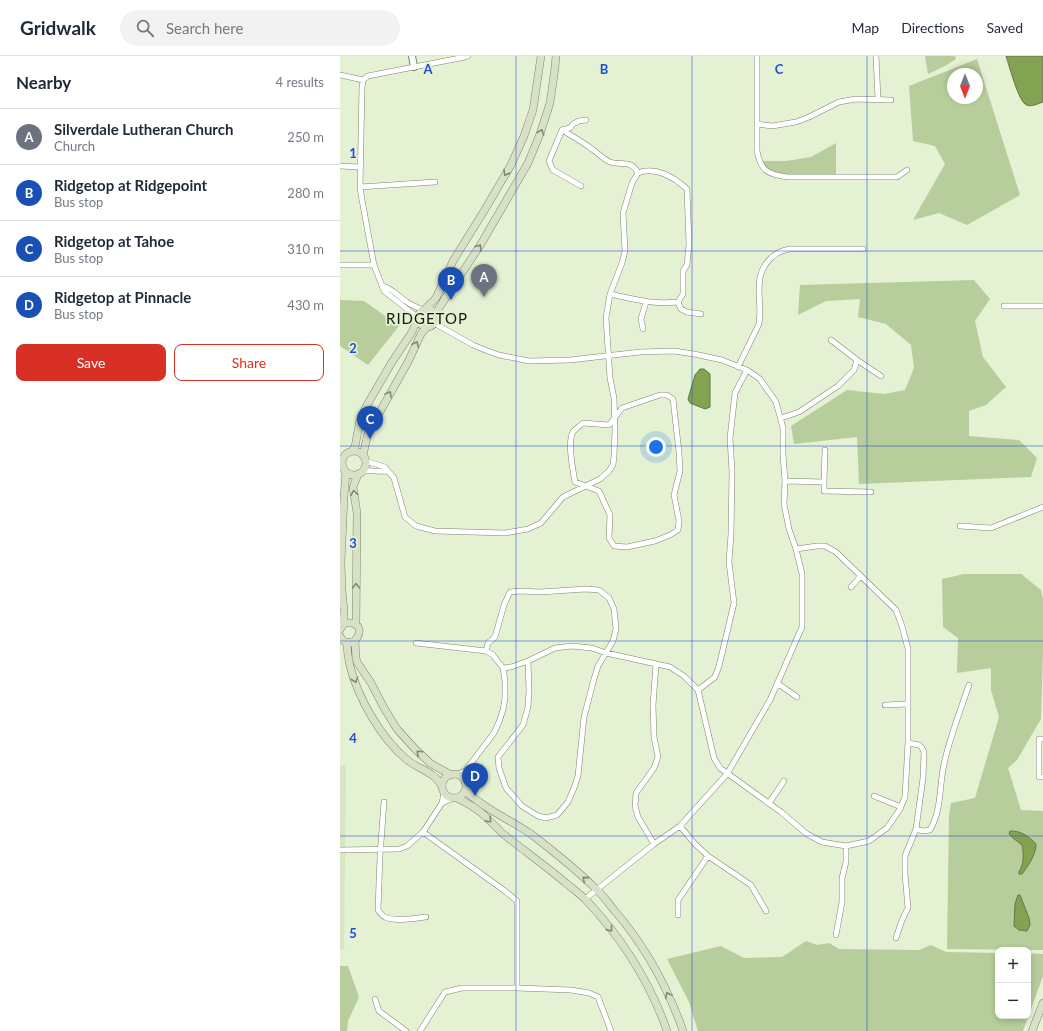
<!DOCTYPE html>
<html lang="en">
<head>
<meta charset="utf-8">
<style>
  body { margin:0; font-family:Lato,sans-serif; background:#f2f2f3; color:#1f2937 }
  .controls { position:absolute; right:12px; bottom:12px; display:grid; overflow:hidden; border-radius:8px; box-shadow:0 2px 6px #0003 }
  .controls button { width:36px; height:36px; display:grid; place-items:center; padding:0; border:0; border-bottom:1px solid #e0e1e3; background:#fff; color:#1f2937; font:20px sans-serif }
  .compass { position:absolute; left:607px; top:12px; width:36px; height:36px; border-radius:50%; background:#fff; box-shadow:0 2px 6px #0003; rotate:180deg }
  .you { position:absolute; left:316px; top:391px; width:14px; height:14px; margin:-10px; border:3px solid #fff; border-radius:50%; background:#1a73e8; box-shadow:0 0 0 6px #1a73e833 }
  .badge { display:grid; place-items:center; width:26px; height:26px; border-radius:50%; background:#d93025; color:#fff; font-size:13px; font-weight:700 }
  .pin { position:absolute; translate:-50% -33px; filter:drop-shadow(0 1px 2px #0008) }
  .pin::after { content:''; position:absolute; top:21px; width:14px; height:12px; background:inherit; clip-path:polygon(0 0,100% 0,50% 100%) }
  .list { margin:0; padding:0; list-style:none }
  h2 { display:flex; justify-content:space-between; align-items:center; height:52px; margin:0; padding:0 16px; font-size:17px }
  h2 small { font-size:13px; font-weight:400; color:#747a83 }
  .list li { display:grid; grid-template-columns:26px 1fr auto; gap:12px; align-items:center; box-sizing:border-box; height:56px; padding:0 16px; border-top:1px solid #e0e1e3 }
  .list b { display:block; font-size:15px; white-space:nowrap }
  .list p { margin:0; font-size:13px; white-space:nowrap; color:#747a83 }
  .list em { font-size:13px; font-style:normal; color:#747a83 }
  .actions { display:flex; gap:8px; padding:12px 16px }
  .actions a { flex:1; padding:9px 0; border:1px solid #d93025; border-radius:8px; text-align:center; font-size:14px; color:#d93025 }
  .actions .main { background:#d93025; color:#fff }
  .icon { flex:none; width:22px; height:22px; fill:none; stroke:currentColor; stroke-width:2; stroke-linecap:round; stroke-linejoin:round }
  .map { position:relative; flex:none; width:703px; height:975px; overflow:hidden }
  header { display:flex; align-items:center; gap:24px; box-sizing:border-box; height:56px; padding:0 20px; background:#fff; border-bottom:1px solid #e0e1e3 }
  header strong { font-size:19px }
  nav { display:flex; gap:22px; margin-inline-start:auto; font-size:14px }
  .search { width:280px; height:36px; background:#f2f2f3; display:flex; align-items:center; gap:10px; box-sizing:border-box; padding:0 14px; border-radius:22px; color:#747a83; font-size:15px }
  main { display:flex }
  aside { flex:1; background:#fff }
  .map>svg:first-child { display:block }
</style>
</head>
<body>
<header>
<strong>Gridwalk</strong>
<div class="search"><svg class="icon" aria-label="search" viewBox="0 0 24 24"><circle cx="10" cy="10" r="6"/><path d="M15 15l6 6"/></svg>Search here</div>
<nav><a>Map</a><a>Directions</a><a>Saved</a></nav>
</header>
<main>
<aside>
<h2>Nearby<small>4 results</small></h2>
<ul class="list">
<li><span class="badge" style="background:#6b7280">A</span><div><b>Silverdale Lutheran Church</b><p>Church</p></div><em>250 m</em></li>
<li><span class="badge" style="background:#1a4fb4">B</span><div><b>Ridgetop at Ridgepoint</b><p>Bus stop</p></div><em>280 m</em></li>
<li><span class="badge" style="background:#1a4fb4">C</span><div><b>Ridgetop at Tahoe</b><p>Bus stop</p></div><em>310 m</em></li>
<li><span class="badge" style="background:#1a4fb4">D</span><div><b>Ridgetop at Pinnacle</b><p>Bus stop</p></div><em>430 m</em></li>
</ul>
<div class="actions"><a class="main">Save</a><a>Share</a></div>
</aside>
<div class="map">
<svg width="703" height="975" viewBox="0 0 703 975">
  <rect width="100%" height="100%" fill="#e4f1d3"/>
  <path fill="#d6e6c1" d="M0,709H6L4,894H0Z"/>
  <path fill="#b7cd9b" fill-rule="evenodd" d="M585,0H615L616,3L605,10L588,18Z
    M637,3L680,139L627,169L599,157L573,164L605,108L595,90L573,85L569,30ZM613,18H637V42H613Z
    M496,87V121H447L429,116L420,105H446L471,101Z
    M634,224L650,243L635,265L643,301L666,331L646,349L629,355V380L679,384L697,402L691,421L519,428L517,381L454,388L451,370L507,334L544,338L565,334L574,312L571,289L546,268L518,261L520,243L486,245L458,259L460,229Z
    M0,244L24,245L59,270L28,309L0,290Z
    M624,518H681L701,534L703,544V594L701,663L677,704L668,712L681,754L703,755V894L607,893L609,759L611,747L635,742L659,661L651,634V612L617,617L618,582L603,571L602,523Z
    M466,885L477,889L489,887L499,893L579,894L591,889L606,896L658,897V960H688V897L703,898V920L683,975H358L349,946L327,903L381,890L404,902L442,901Z
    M0,910H8L19,941L8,965L7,975H0Z"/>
  <path fill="#83a352" stroke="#62793e" d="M666,0H703V46C697,48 690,52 685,48C678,43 669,9 666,0Z
    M360,313H364L370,318V351L365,353L350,347L348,343L355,319Z
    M670,775C682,775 688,780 696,788C696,799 688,810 682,818H679V816C684,807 684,799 682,789L673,782L669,778Z
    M678,839H680L689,862L690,869L687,875L679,874L674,870L675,848Z"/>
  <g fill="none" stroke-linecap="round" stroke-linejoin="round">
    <defs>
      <path id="minor" d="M417,0V95C421,115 427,118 447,121H557L567,114
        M536,0L538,43
        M0,19L23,24
        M417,68L432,70L456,66L469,61L499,46L516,43L551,44
        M222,74C232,80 243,86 252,93C258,97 263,103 270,106C282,110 291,103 298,117
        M0,110L20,111
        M241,130L213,114L209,105L222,74L230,72L233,68L239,65L246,64
        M20,131L95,126
        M0,209H34
        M42,230C51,231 59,241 67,246C71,249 76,251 81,253
        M270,238C293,243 314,249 338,246L343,238V215L347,209L349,188L347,133C334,121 315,110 298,117
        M338,246L341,253L347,256L361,258
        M664,250H703
        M77,261L44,235L34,209L22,144L20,131L22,32L23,24L28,20L125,1L128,0
        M94,267L133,289L145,294L159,299L189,305L230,304L300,296L334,295L354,298L382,304L407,314L420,323L436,346L443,372V398L445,425L444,448L449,473L456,493L462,518V571L430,644L387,718L340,770L314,788L245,843
        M303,273L301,263L306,246
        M517,304L541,320
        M398,311L419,268C423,244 411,221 431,202C437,196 442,194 450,193H523
        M320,339H327L333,343L339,396L340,415L334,439L339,465L338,474L330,479L315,485L287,491L274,490L269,482L270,459L259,435L235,426C233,414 227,386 233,376C235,373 240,370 243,367L269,369L282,352Z
        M441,362L459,356L498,330L514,314L517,304L491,284
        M0,403H3
        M25,405L45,411L48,415L54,422L65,461L76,470L95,475L165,477L188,473L201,467L223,441L260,423L268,416L273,409L274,400L275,373L274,342L270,322L266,262L270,238L282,207L285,195L283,157L292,127L298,117
        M0,408L2,410
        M23,415C31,414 39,416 48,415
        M445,425L484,426V435L531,436
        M484,426L485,394
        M620,470L651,472L703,451
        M511,531L521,520
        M76,587L146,595L153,599L163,612L171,611L188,605L215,592L232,590L252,592L266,597L330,611L344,620L358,634L374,702L380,712L441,756L467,778L482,786L506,790L529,785L547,772L560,753L565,741L568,687V593L562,570L556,554L496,496L485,490H477L456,493
        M146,595L148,587L155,581L164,549L170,536L180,535L200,536L246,533L259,534L269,542L274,553L276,573L273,585L258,610L254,623L244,661L238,720L234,732L228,746L217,759L206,762L198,760L182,750L166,732L159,712L158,701L183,669L188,651L189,635L188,605
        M437,627L457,641
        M358,634L375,621L379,610L394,547L389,506L391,478L392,416L390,382L395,337L407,314
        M545,649L568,648
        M703,683H699V721H703
        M116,719L125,715L154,677L159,666L163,654L165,642V625L163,612
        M125,725V715
        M534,740L561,751
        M44,746L40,800L38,854C40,856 42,860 45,861C54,866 76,862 86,861
        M102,747L113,742
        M429,747L444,725
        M340,770L355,788L368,800L411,829L426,855
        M576,773L583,775L590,774C602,754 599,730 604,708C610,681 620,655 629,629
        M83,776L165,835L177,845V932
        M314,788L298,761L295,750L296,737L314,712L318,701L314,681L313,649L316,608
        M0,794L59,793L67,790L83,776L102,747L104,737
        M338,859V844L368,800
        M496,879L502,846V822L506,806V790
        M556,882L562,864L568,852L565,818V800L576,773L583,722L584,696L582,692L579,689L568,687
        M35,943L39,955L66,975
        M80,975L105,936L122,932H177L231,934L249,937L258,941L271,975"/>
      <path id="tertiary" d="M72,0L74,11"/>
      <path id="secondary" d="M86,252L96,242L113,205L144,155L171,109L184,80L193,54L201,0
        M78 262a9 9 0 1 1 18 0a9 9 0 1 1-18 0Z
        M96,259L99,252L141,188L188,107L200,78L210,47L215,12L216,0
        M2 407a12 12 0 1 1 24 0a12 12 0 1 1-24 0Z
        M11,396L15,391L20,364L27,349L52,306L72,276L77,264
        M23,399L28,377L68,306L81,278L87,271
        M3,569L4,554L2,535L1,506L4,441L6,416
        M16,569L17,457L13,431L18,418
        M0,574C2,569 5,566 10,567C31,568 11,601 0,580
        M15,585L16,602L17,606L31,627L44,652L57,673L75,693L90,707L111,719
        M7,586C7,594 8,602 10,610C18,642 41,682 66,703C74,710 84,713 92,719C96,721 99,726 102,730
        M102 730a12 12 0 1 1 24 0a12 12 0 1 1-24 0Z
        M125,734C144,753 169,763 191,778C213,795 236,813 256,833C263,839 268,847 274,854C305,890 327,929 343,975
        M117,742C128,747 138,753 147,762C152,767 157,772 162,777C183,794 206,810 227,828C233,833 240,838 246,844C281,881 310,926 327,975
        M692,975L703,947"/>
    </defs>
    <use href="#minor" stroke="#7b876b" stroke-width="6"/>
    <use href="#tertiary" stroke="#7b876b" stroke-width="8"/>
    <use href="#secondary" stroke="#7b876b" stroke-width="8"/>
    <use href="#minor" stroke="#fff" stroke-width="5"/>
    <use href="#tertiary" stroke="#fff" stroke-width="6"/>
    <use href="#secondary" stroke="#d8e1c8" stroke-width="7"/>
  </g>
  <defs><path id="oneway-chevron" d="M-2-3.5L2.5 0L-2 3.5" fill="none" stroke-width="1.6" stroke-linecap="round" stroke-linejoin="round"/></defs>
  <g stroke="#808774">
    <use href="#oneway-chevron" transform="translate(201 76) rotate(-70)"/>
    <use href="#oneway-chevron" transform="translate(166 117) rotate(120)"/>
    <use href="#oneway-chevron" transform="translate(139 191) rotate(-58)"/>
    <use href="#oneway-chevron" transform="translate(76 288) rotate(-65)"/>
    <use href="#oneway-chevron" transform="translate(49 338) rotate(-60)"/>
    <use href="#oneway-chevron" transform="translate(14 437) rotate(-99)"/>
    <use href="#oneway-chevron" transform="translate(16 530) rotate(-89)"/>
    <use href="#oneway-chevron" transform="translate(15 624) rotate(71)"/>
    <use href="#oneway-chevron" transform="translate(79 697) rotate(-137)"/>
    <use href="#oneway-chevron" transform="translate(149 764) rotate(44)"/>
    <use href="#oneway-chevron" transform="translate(245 823) rotate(-139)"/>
    <use href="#oneway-chevron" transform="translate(270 873) rotate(51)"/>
    <use href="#oneway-chevron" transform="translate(328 939) rotate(-114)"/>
  </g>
  <path fill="none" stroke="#1d4ed8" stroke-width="1" stroke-opacity="0.55" d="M176,0V975M352,0V975M527,0V975M0,195H703M0,390H703M0,585H703M0,780H703"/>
  <g text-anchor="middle" stroke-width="3.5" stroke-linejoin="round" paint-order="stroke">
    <g font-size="15" letter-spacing="1" fill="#14180e" stroke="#e4f1d3">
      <text x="87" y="268">RIDGETOP</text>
    </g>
  </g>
  <g font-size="13" text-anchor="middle" font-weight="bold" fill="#1d4ed8" stroke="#e4f1d3" stroke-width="3.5" stroke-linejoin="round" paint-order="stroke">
    <text x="88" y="18">A</text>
    <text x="264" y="18">B</text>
    <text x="439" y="18">C</text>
    <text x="13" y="102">1</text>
    <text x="13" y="297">2</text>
    <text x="13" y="492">3</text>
    <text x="13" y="687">4</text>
    <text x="13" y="882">5</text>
  </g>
</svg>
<div class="controls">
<button>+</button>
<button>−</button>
</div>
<svg class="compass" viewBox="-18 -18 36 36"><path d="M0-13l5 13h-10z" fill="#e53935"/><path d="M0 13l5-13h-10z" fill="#747a83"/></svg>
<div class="you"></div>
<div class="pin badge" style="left:144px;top:241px;background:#6b7280">A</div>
<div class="pin badge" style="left:111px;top:244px;background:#1a4fb4">B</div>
<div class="pin badge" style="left:30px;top:383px;background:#1a4fb4">C</div>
<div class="pin badge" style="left:135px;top:740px;background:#1a4fb4">D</div>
</div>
</main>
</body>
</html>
